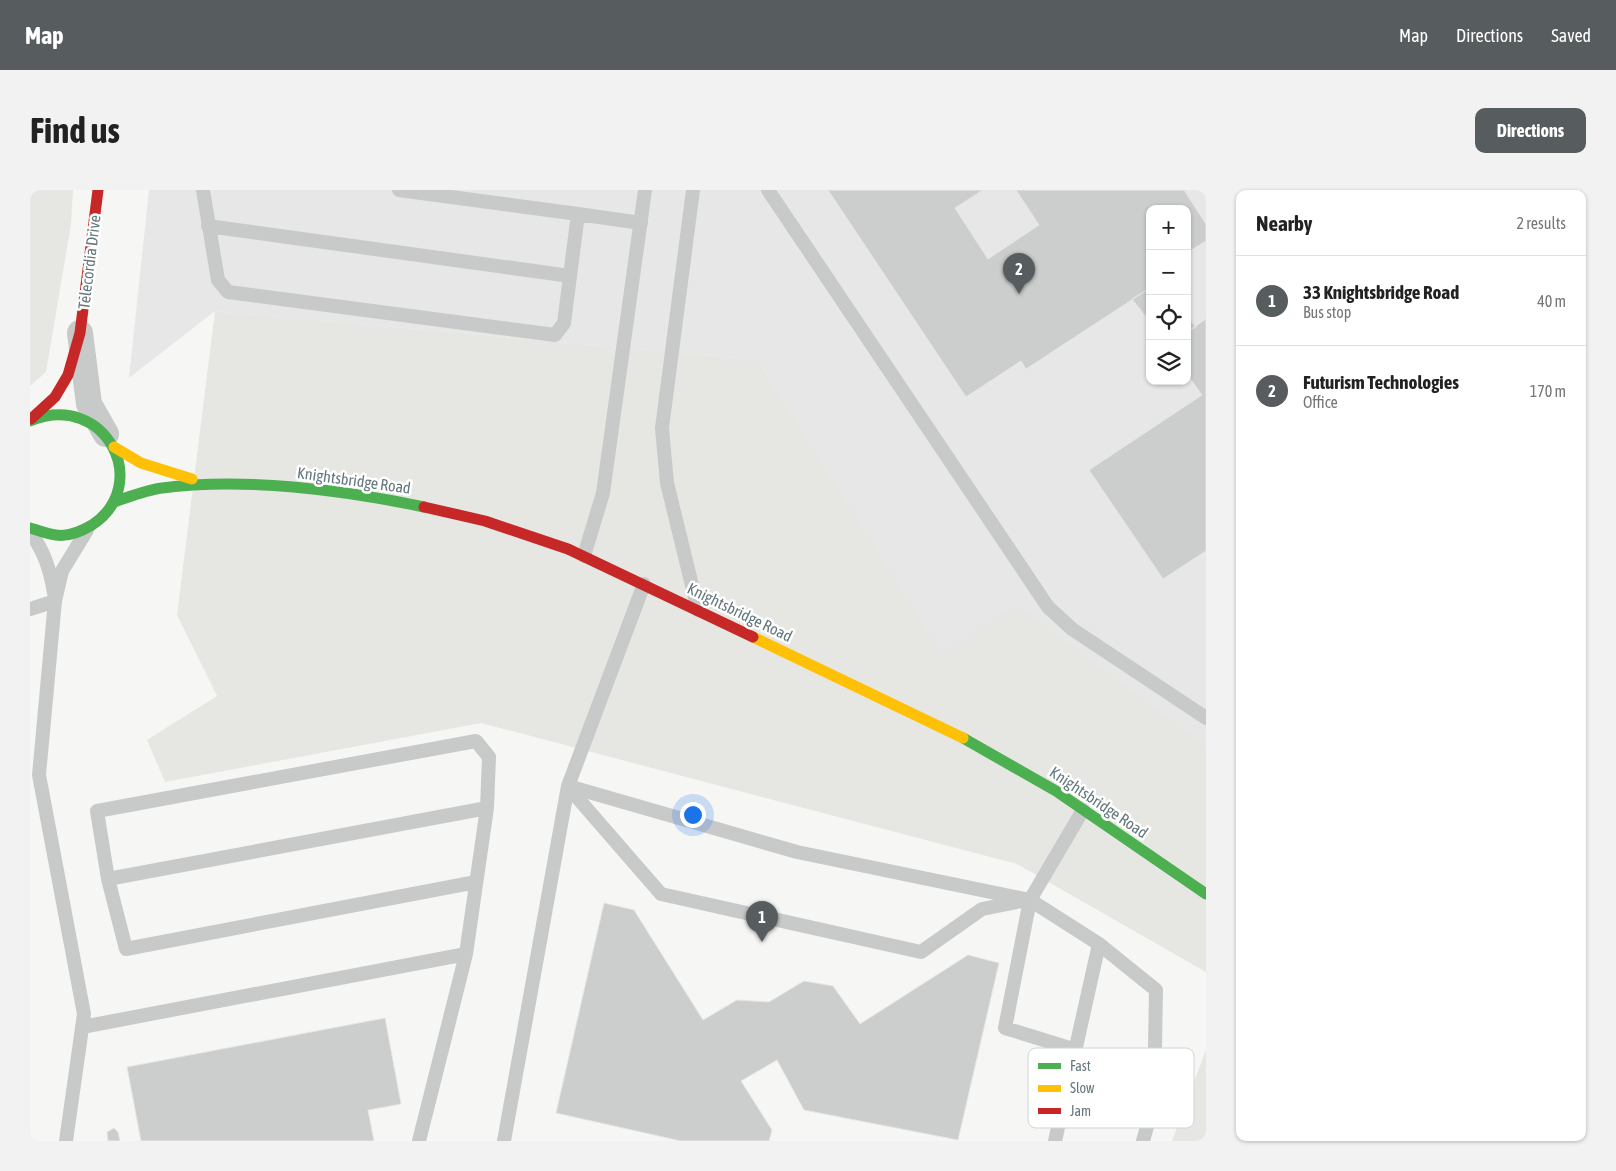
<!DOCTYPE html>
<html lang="en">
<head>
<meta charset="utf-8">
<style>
  body { margin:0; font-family:"Asap Condensed",sans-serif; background:#f2f2f2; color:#222 }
  .controls { position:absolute; right:15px; top:15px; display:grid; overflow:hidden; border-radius:10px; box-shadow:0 1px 4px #0004 }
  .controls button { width:45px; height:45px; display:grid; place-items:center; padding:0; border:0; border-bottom:1px solid #e0e0e0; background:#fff; color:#222; font:25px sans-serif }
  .you { position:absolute; left:662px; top:624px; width:18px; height:18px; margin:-12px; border:4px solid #fff; border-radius:50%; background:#1a73e8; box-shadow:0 0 0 8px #1a73e833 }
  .badge { display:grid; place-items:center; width:32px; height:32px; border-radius:50%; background:#575c5e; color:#fff; font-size:16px; font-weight:700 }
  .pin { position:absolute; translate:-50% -41px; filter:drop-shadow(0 1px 2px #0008) }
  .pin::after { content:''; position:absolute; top:26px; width:18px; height:15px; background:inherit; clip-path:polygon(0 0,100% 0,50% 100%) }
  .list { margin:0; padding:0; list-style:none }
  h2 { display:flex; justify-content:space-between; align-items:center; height:65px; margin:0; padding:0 20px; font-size:21px }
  h2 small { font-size:16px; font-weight:400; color:#767676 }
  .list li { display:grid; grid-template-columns:32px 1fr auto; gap:15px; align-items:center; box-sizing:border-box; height:90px; padding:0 20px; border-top:1px solid #e0e0e0 }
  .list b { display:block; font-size:19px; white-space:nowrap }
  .list p { margin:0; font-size:16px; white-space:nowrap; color:#767676 }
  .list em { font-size:16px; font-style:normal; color:#767676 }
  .icon { flex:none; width:28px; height:28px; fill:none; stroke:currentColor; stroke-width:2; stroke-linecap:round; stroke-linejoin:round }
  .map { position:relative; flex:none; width:1176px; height:951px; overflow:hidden; border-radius:10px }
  header { display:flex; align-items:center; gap:30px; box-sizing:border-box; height:70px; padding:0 25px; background:#575c5e; color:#fff }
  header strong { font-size:24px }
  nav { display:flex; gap:28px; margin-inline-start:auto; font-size:18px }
  .intro { display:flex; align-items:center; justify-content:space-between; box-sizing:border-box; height:120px; padding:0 30px }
  h1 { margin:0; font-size:35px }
  .button { padding:12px 22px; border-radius:10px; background:#575c5e; color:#fff; font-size:18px; font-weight:700 }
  main { display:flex; gap:30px; padding:0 30px }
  aside { flex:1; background:#fff; border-radius:10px; box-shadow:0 1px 4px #0004 }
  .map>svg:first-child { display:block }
</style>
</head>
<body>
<header>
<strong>Map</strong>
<nav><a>Map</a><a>Directions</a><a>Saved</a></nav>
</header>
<div class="intro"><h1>Find us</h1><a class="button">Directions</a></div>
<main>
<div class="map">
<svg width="1176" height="951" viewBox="0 0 1176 951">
  <rect width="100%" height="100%" fill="#f6f6f5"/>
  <path fill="#e6e7e6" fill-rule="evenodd" d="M119,0H1176V555L987,413L912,466L728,170L185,121L99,188ZM1120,19H1157V191H1120Z"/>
  <path fill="#e6e7e2" d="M0,0H43L41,34L16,182L0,196Z
    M185,121L728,170L912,465L987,413L1176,555V782L987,674L451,533L135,592L117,550L187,506L147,425Z
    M1176,860V951H1142Z"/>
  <path fill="#cccece" stroke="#e5e5e4" d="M798,0H953L925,18L958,69L1009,35L986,0H1154L1176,34V51L1157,63V19H1120V98L996,179L991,171L936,207Z
    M1120,98V132L1102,109Z
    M1157,127L1166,137L1157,142Z
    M1176,129V361L1133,389L1059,280L1172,205L1157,184V142Z
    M574,713L604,720L673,830L707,810L739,812L774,791L803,796L830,834L938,765L969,773L928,950L774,920L747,870L711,891L742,940L739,951H651L526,923Z
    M355,828L371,914L338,920L344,951H111L97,877Z
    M84,938L88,942L90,951H78L77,942Z"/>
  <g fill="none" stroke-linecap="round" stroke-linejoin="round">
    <path stroke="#c8caca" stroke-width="14" d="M173,0L188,90L198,102L525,145L534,133L548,24L611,33
      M369,0L548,24
      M663,0L632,238L637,293L668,420
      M738,0L1018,417L1042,439L1176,528
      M178,36L540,86
      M0,342C14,361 20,379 24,403
      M554,366L573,303L615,0
      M0,419L25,411
      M538,596L767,662L1000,710L1069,754
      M538,597L631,704L891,762L952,719L992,711
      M78,689L67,621L446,551L459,567L457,618
      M436,764L457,618L78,689L96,759L446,692
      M52,837L436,764L389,951
      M1046,860L975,838L1000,710L1053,620
      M36,951L54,824L9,585L25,411L32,381L57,340
      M474,951L538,596L614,394
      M1025,951L1069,754L1126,800L1124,912L1113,951"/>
    <path stroke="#c8caca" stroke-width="26" d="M50,143L59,214L76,244"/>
    <path stroke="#4caf50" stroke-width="11" d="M0,231C76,200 123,295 62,335C52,341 39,347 26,345C17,344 8,340 0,338
      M84,312C99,307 116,300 132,298C213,287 314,300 394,317
      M933,548L1026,601L1176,704"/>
    <path stroke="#ffc107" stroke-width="11" d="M84,257L111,273L162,289
      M723,447L933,548"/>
    <path stroke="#c62828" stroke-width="11" d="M1,229L25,207L38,185L50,143L68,0
      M394,317L455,331L538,359L723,447"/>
  </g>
  <g text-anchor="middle" stroke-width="5" stroke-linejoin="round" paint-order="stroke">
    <g font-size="16" fill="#64777d" stroke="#fff">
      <text transform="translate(59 72) rotate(-83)" y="6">Telecordia Drive</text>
      <text transform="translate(324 290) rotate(8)" y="6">Knightsbridge Road</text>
      <text transform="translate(710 422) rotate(26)" y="6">Knightsbridge Road</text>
      <text transform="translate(1069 612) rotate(34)" y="6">Knightsbridge Road</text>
    </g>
  </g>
  <rect x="998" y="858" width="166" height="80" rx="8" fill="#fff" stroke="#d0d6d8" stroke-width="1"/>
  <rect x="1008" y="873" width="23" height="6" fill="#4caf50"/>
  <rect x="1008" y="895" width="23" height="7" fill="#ffc107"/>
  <rect x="1008" y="918" width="23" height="6" fill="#c62828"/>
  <g font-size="14" fill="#64777d">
    <text x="1040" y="881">Fast</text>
    <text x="1040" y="903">Slow</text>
    <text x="1040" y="926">Jam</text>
  </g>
</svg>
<div class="controls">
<button>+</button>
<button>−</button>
<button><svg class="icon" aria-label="locate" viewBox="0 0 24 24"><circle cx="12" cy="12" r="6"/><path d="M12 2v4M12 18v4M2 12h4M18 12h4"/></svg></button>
<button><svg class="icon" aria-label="layers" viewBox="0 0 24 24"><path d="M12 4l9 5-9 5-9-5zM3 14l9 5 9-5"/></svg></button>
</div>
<div class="you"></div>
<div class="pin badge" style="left:732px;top:752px">1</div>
<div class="pin badge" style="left:989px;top:104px">2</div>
</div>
<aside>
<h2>Nearby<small>2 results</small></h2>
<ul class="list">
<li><span class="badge">1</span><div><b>33 Knightsbridge Road</b><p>Bus stop</p></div><em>40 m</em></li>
<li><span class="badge">2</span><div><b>Futurism Technologies</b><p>Office</p></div><em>170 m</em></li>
</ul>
</aside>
</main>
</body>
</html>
